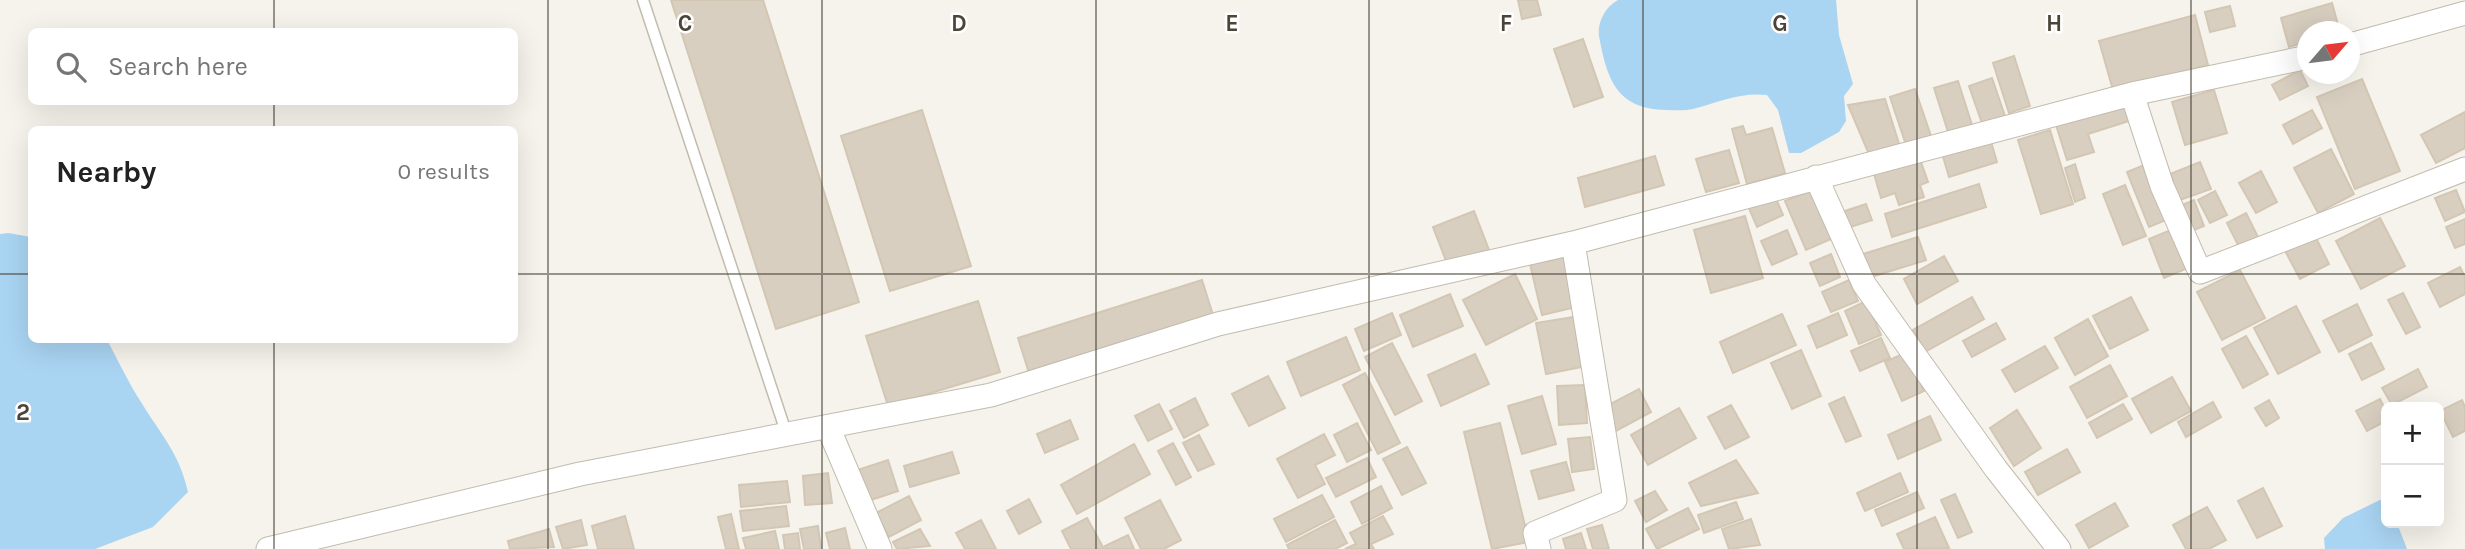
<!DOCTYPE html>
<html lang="en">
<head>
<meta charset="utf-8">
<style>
  body { margin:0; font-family:Karla,sans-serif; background:#f6f6f6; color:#222 }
  .controls { position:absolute; right:21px; bottom:21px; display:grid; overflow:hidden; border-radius:10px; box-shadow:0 7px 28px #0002 }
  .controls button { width:63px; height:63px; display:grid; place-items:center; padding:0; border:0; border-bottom:2px solid #e0e0e0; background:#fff; color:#222; font:35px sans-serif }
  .compass { position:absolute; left:2297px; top:21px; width:63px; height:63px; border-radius:50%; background:#fff; box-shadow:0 7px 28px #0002; rotate:62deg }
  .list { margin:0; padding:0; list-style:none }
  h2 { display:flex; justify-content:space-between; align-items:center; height:91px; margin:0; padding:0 28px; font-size:30px }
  h2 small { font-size:23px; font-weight:400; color:#767676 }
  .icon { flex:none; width:38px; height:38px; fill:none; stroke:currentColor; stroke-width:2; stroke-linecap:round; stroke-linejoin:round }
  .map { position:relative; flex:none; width:2465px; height:549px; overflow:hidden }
  .search { position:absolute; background:#fff; box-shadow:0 7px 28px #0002; left:28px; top:28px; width:490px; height:77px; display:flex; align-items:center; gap:18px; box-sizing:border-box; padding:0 24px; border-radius:10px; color:#767676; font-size:26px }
  .panel { position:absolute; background:#fff; box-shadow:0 7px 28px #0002; left:28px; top:126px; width:490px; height:217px; border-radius:10px }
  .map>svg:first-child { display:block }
</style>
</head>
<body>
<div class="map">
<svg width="2465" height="549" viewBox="0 0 2465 549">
  <rect width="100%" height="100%" fill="#f6f3ec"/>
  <path fill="#a9d4f2" d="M1618,0H1836L1839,35L1853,84L1844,96L1846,121L1839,132L1801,153H1789L1778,110L1767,95C1740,92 1719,102 1693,109C1685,111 1675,110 1666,110C1617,109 1607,80 1599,36C1597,22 1606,6 1618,0Z
    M8,233L31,237L32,340H107C118,360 128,382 141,402C161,435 179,452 188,492L153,527L95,549H0V234Z
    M2386,497V523H2397L2407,549H2325L2324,538L2343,518Z"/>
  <path fill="#d8cfc1" stroke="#d3c7b4" stroke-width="2" d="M671,0H763L859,302L776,329Z
    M1518,0H1537L1541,15L1522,19Z
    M2332,3L2340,32H2308V41L2289,47L2281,18Z
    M2230,6L2235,26L2210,32L2205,12Z
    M2195,15L2208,65L2113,90L2099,41Z
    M1583,39L1603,97L1574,107L1554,49Z
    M2014,56L2030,106L2009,113L1993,63Z
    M2300,70L2308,86L2280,100L2272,85Z
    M1992,78L2006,119L1983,126L1969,86Z
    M2362,79L2400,171L2355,189L2317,97Z
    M1958,81L1973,128L1949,135L1934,88Z
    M1915,89L1932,139L1907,148L1890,97Z
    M2214,90L2227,133L2185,145L2172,102Z
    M1885,99L1900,147L1871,159L1848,105Z
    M2132,102L2138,118L2088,134L2094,152L2067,160L2056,125Z
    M922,110L971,266L890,291L841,136Z
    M2312,110L2322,128L2293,144L2283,125Z
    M2465,112V148L2436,163L2421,135Z
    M1743,126L1746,135L1772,128L1785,173L1747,184L1732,129Z
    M2050,130L2073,204L2041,214L2018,140Z
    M1989,135L1997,162L1949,177L1941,150Z
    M2331,149L2354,194L2318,213L2294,168Z
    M1729,150L1739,183L1706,192L1696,159Z
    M1655,156L1664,185L1585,207L1578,178Z
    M1920,159L1928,182L1920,185L1924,197L1899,205L1895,193L1881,198L1874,174Z
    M2200,162L2211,189L2180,200L2170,174Z
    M2149,163L2171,218L2149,227L2127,172Z
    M2075,164L2085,198L2075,202L2065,168Z
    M2261,171L2277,202L2256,213L2239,183Z
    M1979,184L1986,207L1892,237L1885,214Z
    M2125,185L2146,236L2123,245L2103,194Z
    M2456,190L2465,212L2445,221L2435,198Z
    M1810,191L1831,239L1806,250L1785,201Z
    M2215,191L2227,215L2210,223L2198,200Z
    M1774,194L1783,215L1757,227L1748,206Z
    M2194,200L2204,226L2187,233L2177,207Z
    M1866,204L1872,220L1844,229L1839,213Z
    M1474,211L1489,250L1448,266L1433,227Z
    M2246,213L2259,239L2240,249L2227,223Z
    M1745,216L1763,278L1711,293L1694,230Z
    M2380,218L2405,266L2361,289L2336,241Z
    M2465,219V244L2455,248L2446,227Z
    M2173,229L2188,268L2164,278L2149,239Z
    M1787,230L1797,254L1772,265L1761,241Z
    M2312,230L2329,264L2300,279L2282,245Z
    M1918,237L1926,260L1868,278L1860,255Z
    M1831,254L1840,277L1820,286L1810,263Z
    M1944,256L1958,281L1917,304L1904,279Z
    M1565,257L1576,307L1542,315L1530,264Z
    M2460,267L2465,277V294L2440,307L2428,283Z
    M2240,270L2265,318L2222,340L2197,292Z
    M1515,274L1537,319L1486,345L1463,300Z
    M1202,280L1213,315L1029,373L1018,338Z
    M1849,280L1858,301L1831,312L1822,292Z
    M2403,293L2420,327L2406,334L2388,300Z
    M1450,294L1463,326L1413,347L1400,315Z
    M1972,297L1984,319L1925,352L1913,330Z
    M2131,297L2148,330L2110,349L2093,316Z
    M978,301L1000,372L888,406L866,336Z
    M1866,301L1881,335L1859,344L1845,311Z
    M2357,304L2372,335L2339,352L2323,321Z
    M2296,306L2320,352L2278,374L2254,328Z
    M1392,313L1401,335L1364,351L1355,329Z
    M1838,313L1847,335L1817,348L1808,326Z
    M1782,314L1796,345L1733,373L1720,342Z
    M1574,317L1582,367L1546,374L1536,323Z
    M2088,319L2108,356L2075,375L2055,338Z
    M1996,323L2005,339L1972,357L1963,341Z
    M2246,336L2268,374L2243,388L2222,349Z
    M1346,337L1360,370L1301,396L1287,362Z
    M1881,338L1890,358L1860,371L1851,351Z
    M1392,343L1422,401L1395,415L1365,357Z
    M2371,343L2384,369L2362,380L2349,354Z
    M2045,346L2058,368L2015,392L2002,370Z
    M1801,350L1821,396L1792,409L1771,363Z
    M1907,352L1924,391L1902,401L1885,362Z
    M1475,354L1489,384L1441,406L1428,375Z
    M2110,365L2127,396L2087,418L2070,387Z
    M2418,369L2427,387L2392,405L2382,388Z
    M1365,373L1400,443L1378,454L1343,385Z
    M1268,376L1285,408L1249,426L1232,394Z
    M2172,377L2191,411L2151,433L2132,399Z
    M1585,385L1587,423L1559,425L1557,386Z
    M1639,389L1651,412L1616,431L1603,408Z
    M1542,396L1556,444L1522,454L1508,406Z
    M1844,397L1861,436L1846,442L1829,404Z
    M1195,398L1208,425L1184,438L1170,411Z
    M2380,399L2386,411V421L2367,431L2356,411Z
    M2269,400L2279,418L2266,426L2255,408Z
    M2462,400L2465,407V431L2453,437L2440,411Z
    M2213,402L2221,417L2186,437L2178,422Z
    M1159,404L1172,429L1148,441L1135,416Z
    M2123,404L2132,419L2097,438L2089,423Z
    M1731,405L1749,437L1725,449L1708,417Z
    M1679,408L1696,438L1648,465L1631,435Z
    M2017,410L2041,448L2014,466L1990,428Z
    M1930,416L1941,440L1898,459L1888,435Z
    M1070,420L1078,439L1045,453L1037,434Z
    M1357,423L1371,450L1347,462L1334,435Z
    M1500,423L1529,542L1492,549L1464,432Z
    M1324,434L1335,455L1315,465L1325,484L1298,498L1277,459Z
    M1199,435L1214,464L1198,471L1183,443Z
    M1590,437L1594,469L1572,472L1568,439Z
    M1173,443L1191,477L1176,485L1158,451Z
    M1134,444L1150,474L1077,514L1061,485Z
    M1407,447L1426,483L1402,495L1383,459Z
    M2067,449L2080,472L2038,495L2025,472Z
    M952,452L959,473L910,487L904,466Z
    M1367,458L1376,477L1336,497L1326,478Z
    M888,460L898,491L865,502L855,471Z
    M1736,460L1758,493L1701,506L1689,483Z
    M1566,462L1574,490L1539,499L1531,471Z
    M828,473L832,503L805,505L803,476Z
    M1900,473L1908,492L1865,511L1857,493Z
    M787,481L790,502L741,507L739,485Z
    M1381,486L1392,508L1362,524L1351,502Z
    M2263,488L2282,526L2257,538L2238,501Z
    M1655,491L1667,510L1646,522L1635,501Z
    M1917,492L1924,508L1882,526L1875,510Z
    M1955,494L1972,532L1958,538L1941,500Z
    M1322,495L1334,517L1286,542L1274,519Z
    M909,496L921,520L889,537L876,513Z
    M1029,499L1041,522L1019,534L1007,511Z
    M1160,500L1181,540L1164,549H1141L1125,518Z
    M1736,502L1743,519L1704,533L1698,515Z
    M2115,503L2128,526L2089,548L2076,525Z
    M786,506L789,526L743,531L740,511Z
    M2207,507L2226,540L2209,549H2186L2173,525Z
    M1688,508L1699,529L1657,549L1646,529Z
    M731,514L739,549H726L718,517Z
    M625,516L634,549H598L592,526Z
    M1383,516L1393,534L1371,544L1374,549H1345L1356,544L1350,533Z
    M1935,517L1949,548L1904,549L1897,534Z
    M1087,518L1104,549H1071L1062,531Z
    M1751,519L1760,545L1729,549L1722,529Z
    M581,520L587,545L563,549L556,527Z
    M981,520L996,549H965L956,533Z
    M1335,520L1347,543L1335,549H1289L1287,545Z
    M1602,525L1609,549H1593L1587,529Z
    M818,526L821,549H804L800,529Z
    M845,528L850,549H830L826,533Z
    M549,529L554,547L510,549L508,541Z
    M920,529L930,546L897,549L893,542Z
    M775,531L779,549H746L743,538Z
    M798,533L800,549H785L783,535Z
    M1581,533L1586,549H1566L1563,539Z
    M1128,535L1134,549H1106L1105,546Z"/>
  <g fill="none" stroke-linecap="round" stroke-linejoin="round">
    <defs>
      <path id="service" d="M643,0L787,435"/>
      <path id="minor" d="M2350,45L2465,13
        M2132,94L2162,186L2200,272L2465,169
        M1816,177L1864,284L1996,469L2059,549
        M828,427L880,549
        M268,549L580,474L991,395L1218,324L1573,243L2132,94L2308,57
        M1539,549L1535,533L1615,500L1573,243"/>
    </defs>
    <use href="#service" stroke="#c2bbae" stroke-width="13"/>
    <use href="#minor" stroke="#c2bbae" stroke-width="25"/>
    <use href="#service" stroke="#fff" stroke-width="10"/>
    <use href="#minor" stroke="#fff" stroke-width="23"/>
  </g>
  <path fill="none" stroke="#4b4439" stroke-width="2" stroke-opacity="0.55" d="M274,0V32M548,0V549M822,0V549M1096,0V549M1369,0V549M1643,0V549M1917,0V549M2191,0V549M274,102V130M0,274H32M514,274H2465M274,340V549"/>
  <g font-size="23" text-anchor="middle" font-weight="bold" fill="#4b4439" stroke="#fff" stroke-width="5" stroke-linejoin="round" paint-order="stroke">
    <text x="685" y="31">C</text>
    <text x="959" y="31">D</text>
    <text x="1232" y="31">E</text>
    <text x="1506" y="31">F</text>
    <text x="1780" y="31">G</text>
    <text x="2054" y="31">H</text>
    <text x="23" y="420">2</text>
  </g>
</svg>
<div class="controls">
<button>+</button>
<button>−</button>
</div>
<svg class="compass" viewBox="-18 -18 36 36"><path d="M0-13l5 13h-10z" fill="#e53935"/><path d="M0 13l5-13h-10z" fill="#767676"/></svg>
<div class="search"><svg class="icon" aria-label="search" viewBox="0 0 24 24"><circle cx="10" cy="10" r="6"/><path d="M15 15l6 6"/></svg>Search here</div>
<section class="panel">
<h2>Nearby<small>0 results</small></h2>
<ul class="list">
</ul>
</section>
</div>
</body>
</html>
